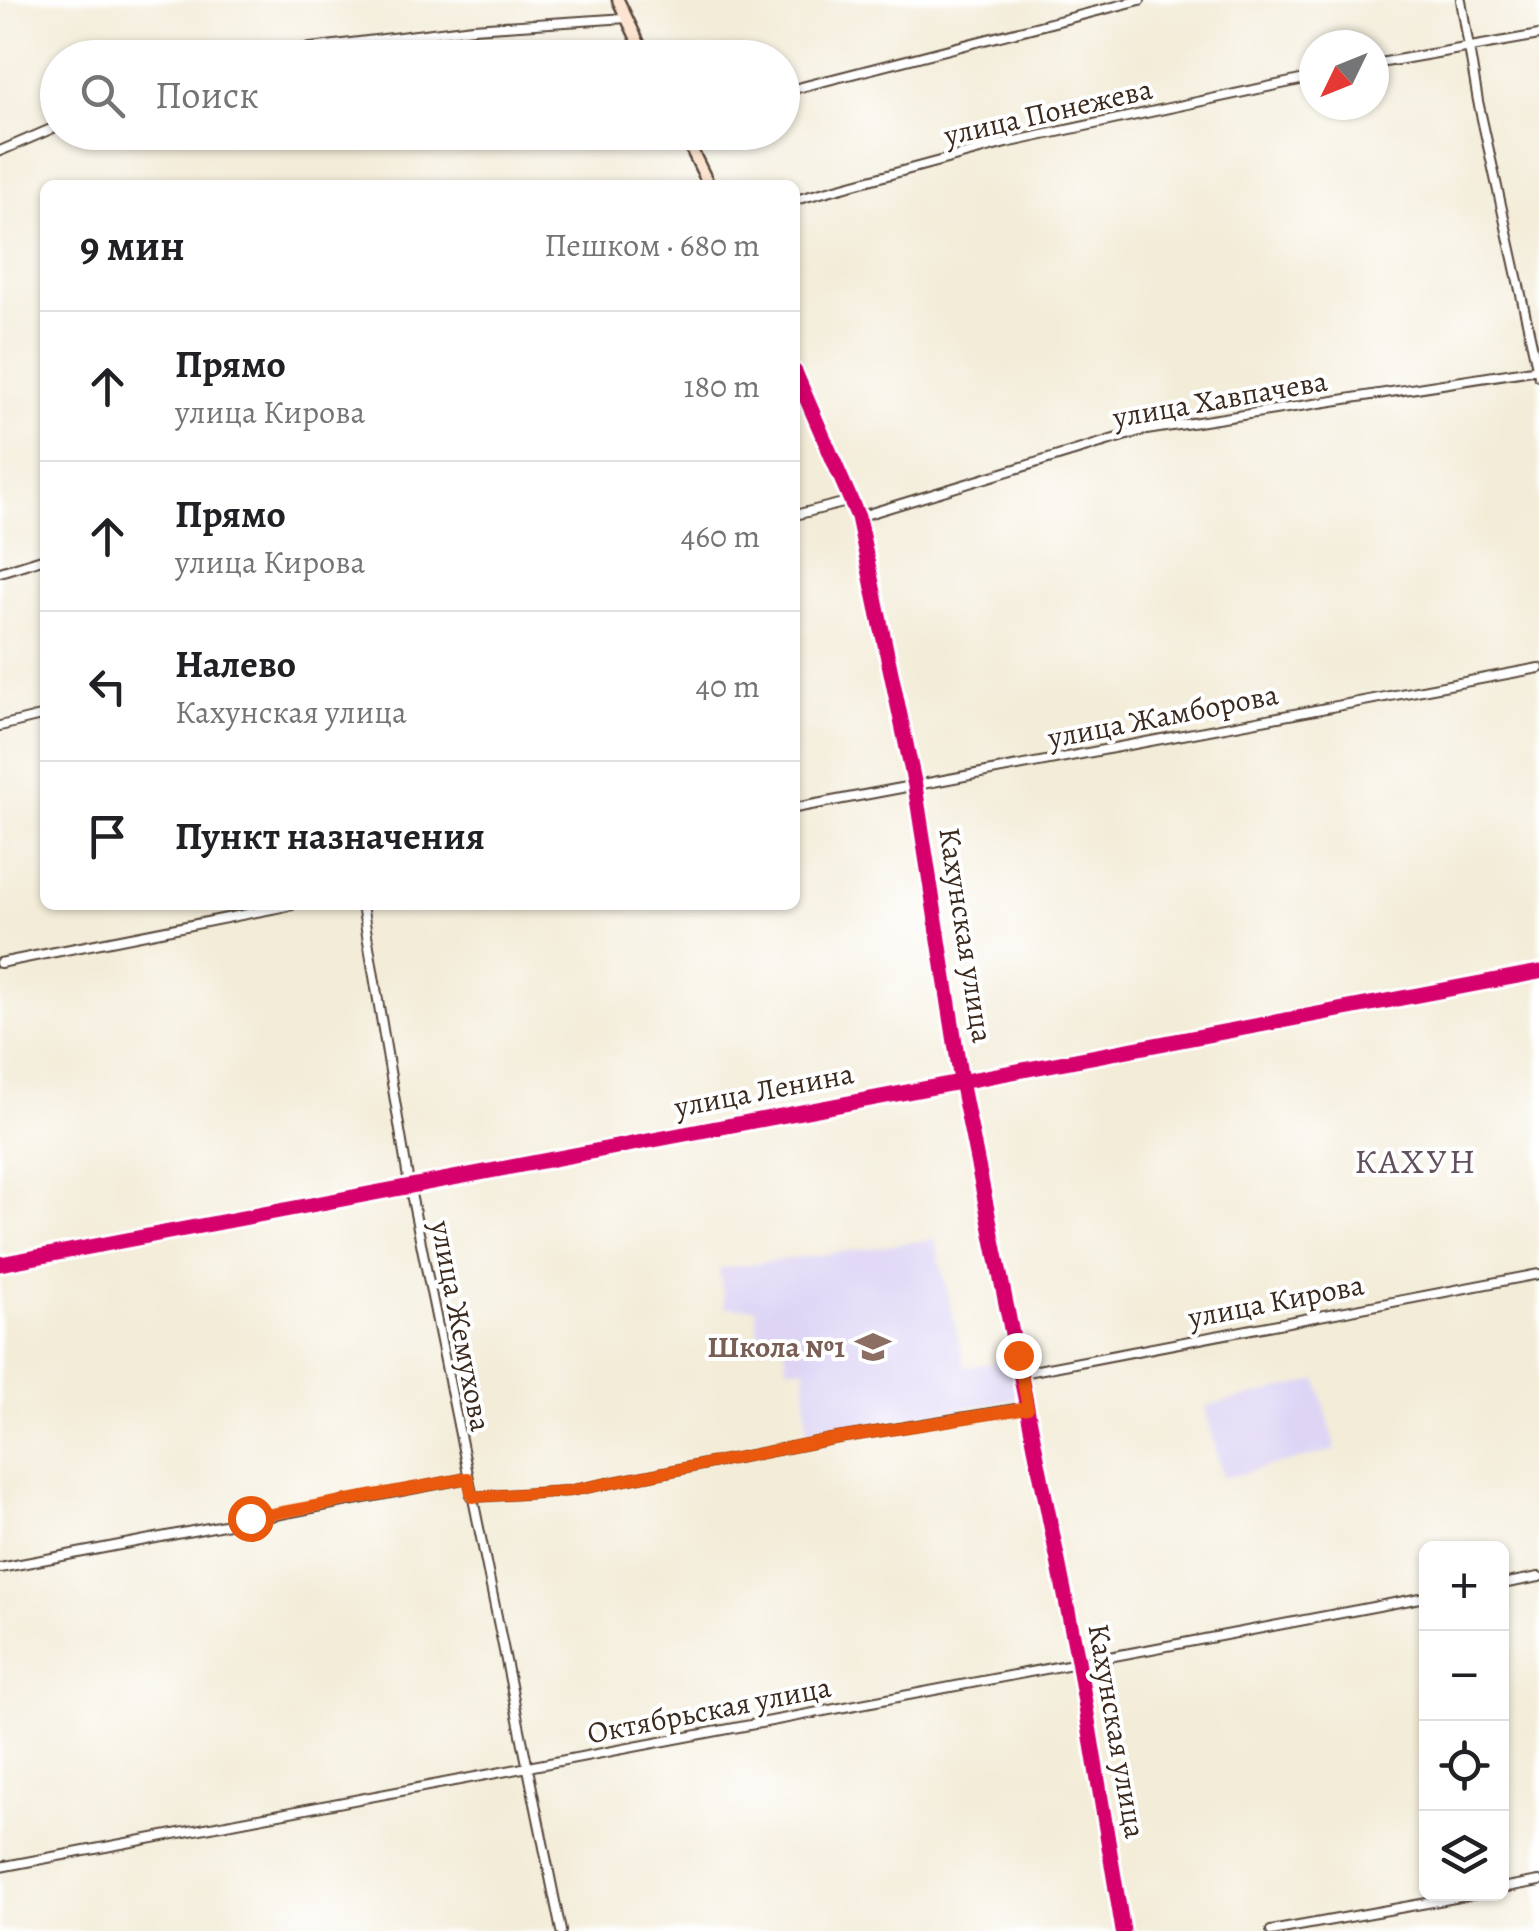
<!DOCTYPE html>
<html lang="ru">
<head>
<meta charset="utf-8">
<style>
  body { margin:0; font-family:Alegreya,serif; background:#f6f6f6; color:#202124 }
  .controls { position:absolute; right:30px; bottom:30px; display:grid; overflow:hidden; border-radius:15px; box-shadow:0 2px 8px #0004 }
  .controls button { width:90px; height:90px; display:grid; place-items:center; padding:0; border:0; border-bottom:2px solid #e0e0e0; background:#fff; color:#202124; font:50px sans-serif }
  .compass { position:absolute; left:1299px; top:30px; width:90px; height:90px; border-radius:50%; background:#fff; box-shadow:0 2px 8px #0004; rotate:227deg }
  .stop { position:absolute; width:30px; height:30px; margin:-22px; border:8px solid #ea580c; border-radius:50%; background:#fff }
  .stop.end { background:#ea580c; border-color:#fff; box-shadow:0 2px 10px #0008 }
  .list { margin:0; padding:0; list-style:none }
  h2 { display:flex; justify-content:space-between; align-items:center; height:130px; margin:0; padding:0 40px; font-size:42px }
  h2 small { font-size:32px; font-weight:400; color:#757577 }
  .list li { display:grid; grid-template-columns:65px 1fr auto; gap:30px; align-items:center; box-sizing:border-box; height:150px; padding:0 40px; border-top:2px solid #e0e0e0 }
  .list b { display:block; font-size:38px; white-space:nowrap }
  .list p { margin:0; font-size:32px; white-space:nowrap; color:#757577 }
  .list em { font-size:32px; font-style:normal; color:#757577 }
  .icon { flex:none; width:55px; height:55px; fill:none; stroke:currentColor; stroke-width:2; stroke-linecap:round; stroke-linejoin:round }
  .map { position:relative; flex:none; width:1539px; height:1931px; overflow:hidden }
  .search { position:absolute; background:#fff; box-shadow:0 2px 8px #0004; left:40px; top:40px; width:760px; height:110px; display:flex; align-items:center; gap:25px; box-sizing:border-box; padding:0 35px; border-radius:55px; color:#757577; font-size:38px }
  .panel { position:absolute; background:#fff; box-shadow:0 2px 8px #0004; left:40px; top:180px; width:760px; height:730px; border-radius:15px }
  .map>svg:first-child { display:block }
</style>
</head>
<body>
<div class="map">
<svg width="1539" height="1931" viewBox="0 0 1539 1931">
  <rect width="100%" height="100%" fill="#fff"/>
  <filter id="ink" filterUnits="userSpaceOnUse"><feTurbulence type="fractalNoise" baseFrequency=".01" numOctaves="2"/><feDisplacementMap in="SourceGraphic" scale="20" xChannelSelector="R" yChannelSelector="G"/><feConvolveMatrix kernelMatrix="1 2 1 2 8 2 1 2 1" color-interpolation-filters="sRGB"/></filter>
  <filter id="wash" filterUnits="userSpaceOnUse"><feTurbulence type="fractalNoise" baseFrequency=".0048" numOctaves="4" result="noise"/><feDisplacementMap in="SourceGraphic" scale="40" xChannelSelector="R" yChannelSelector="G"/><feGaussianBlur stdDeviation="2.25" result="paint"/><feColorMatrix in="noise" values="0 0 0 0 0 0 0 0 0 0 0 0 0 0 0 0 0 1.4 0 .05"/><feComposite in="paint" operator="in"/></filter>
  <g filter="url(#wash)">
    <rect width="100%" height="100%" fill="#f3ecd8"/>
    <path fill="#ded5f5" d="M935,1239L965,1367L1011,1360L1018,1399L807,1434L805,1368L787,1367L783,1333L758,1334L756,1308H725L719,1269Z
      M1318,1380L1336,1450L1223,1478L1205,1407Z"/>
  </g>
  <g filter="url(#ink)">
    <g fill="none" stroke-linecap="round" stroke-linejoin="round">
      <defs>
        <path id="street" d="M1461,0L1478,101L1539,376
          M229,58L473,28L627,18
          M1374,64L1539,35
          M782,92L1140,0
          M0,151L58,126
          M795,200L1006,143L1314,77
          M795,515L851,501
          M858,517L1140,431L1539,369
          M0,572L45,558
          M0,726L45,715
          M795,808L1539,668
          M362,905L409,1184L561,1931
          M0,963L292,905
          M0,1264L1539,972
          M1022,1373L1539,1274
          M471,1497L569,1491L832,1439L1028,1407
          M0,1568L468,1478
          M1502,1584L1539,1577
          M0,1867L1426,1597
          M1502,1888L1539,1881
          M1271,1931L1477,1894"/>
        <path id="secondary" d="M618,0L646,58
          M683,132L709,185
          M795,372L858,517L915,786L961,1081L1078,1660L1123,1931"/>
      </defs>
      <use href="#street" stroke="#57473a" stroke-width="12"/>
      <use href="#secondary" stroke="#57473a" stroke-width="15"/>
      <use href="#street" stroke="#fff" stroke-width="8"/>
      <use href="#secondary" stroke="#fde4d0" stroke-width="10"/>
      <defs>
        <path id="cycleway" d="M795,372L858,517L915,786L961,1081L1078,1660L1123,1931
          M0,1264L1539,972"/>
      </defs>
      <use href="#cycleway" stroke="#fff" stroke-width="21"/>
      <use href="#cycleway" stroke="#d6006c" stroke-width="15"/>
    </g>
  </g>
  <g fill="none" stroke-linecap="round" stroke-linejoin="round" filter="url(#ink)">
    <path stroke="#ea580c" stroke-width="12" d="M250,1518L468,1478L472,1497L569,1491L832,1439L1028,1408L1018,1355"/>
  </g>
  <defs>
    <symbol id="school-bare" viewBox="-9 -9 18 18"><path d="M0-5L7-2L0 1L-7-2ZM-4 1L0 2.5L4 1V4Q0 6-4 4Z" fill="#8d6e63" stroke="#fff" stroke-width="2.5" paint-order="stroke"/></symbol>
  </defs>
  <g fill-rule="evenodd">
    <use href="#school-bare" x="848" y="1322" width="50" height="50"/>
  </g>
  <g text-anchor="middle" stroke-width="8" stroke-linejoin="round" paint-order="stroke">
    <g font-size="30" fill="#3b2a1e" stroke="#fff">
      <text transform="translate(1048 112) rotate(-13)" y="10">улица Понежева</text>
      <text transform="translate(1220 399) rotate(-10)" y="10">улица Хавпачева</text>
      <text transform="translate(1163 716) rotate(-11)" y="10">улица Жамборова</text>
      <text transform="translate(966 935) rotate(81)" y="10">Кахунская улица</text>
      <text transform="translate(764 1090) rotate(-11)" y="10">улица Ленина</text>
      <text transform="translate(1276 1301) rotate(-11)" y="10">улица Кирова</text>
      <text transform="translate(461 1326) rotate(79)" y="10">улица Жемухова</text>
      <text transform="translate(709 1710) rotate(-11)" y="10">Октябрьская улица</text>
      <text transform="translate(1117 1731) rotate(80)" y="10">Кахунская улица</text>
    </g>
    <g font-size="30" font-weight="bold" fill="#785e54" stroke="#fff" text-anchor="end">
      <text x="845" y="1357">Школа №1</text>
    </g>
    <g font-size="35" letter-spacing="2.5" fill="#63515e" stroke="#fff">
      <text x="1416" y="1173">КАХУН</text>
    </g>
  </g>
</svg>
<div class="controls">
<button>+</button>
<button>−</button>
<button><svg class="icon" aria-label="locate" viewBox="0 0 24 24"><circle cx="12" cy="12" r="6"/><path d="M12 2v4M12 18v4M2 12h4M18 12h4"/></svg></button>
<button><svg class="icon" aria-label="layers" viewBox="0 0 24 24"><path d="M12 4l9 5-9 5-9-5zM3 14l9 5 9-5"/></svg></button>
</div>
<svg class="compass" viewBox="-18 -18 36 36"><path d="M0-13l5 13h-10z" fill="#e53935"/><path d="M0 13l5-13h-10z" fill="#757577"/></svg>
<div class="stop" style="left:250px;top:1518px"></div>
<div class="stop end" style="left:1018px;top:1355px"></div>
<div class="search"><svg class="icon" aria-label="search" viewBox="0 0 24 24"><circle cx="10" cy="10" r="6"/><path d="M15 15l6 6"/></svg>Поиск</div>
<section class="panel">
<h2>9 мин<small>Пешком · 680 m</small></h2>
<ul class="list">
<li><svg class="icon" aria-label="ahead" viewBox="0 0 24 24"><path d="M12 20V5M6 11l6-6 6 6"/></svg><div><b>Прямо</b><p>улица Кирова</p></div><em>180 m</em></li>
<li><svg class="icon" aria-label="ahead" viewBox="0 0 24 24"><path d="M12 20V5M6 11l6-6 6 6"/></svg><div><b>Прямо</b><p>улица Кирова</p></div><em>460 m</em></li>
<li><svg class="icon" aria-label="left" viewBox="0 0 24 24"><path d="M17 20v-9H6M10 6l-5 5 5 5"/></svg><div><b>Налево</b><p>Кахунская улица</p></div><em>40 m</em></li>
<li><svg class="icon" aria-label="arrive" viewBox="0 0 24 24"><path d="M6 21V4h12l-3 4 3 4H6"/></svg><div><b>Пункт назначения</b></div></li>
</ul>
</section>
</div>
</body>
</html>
